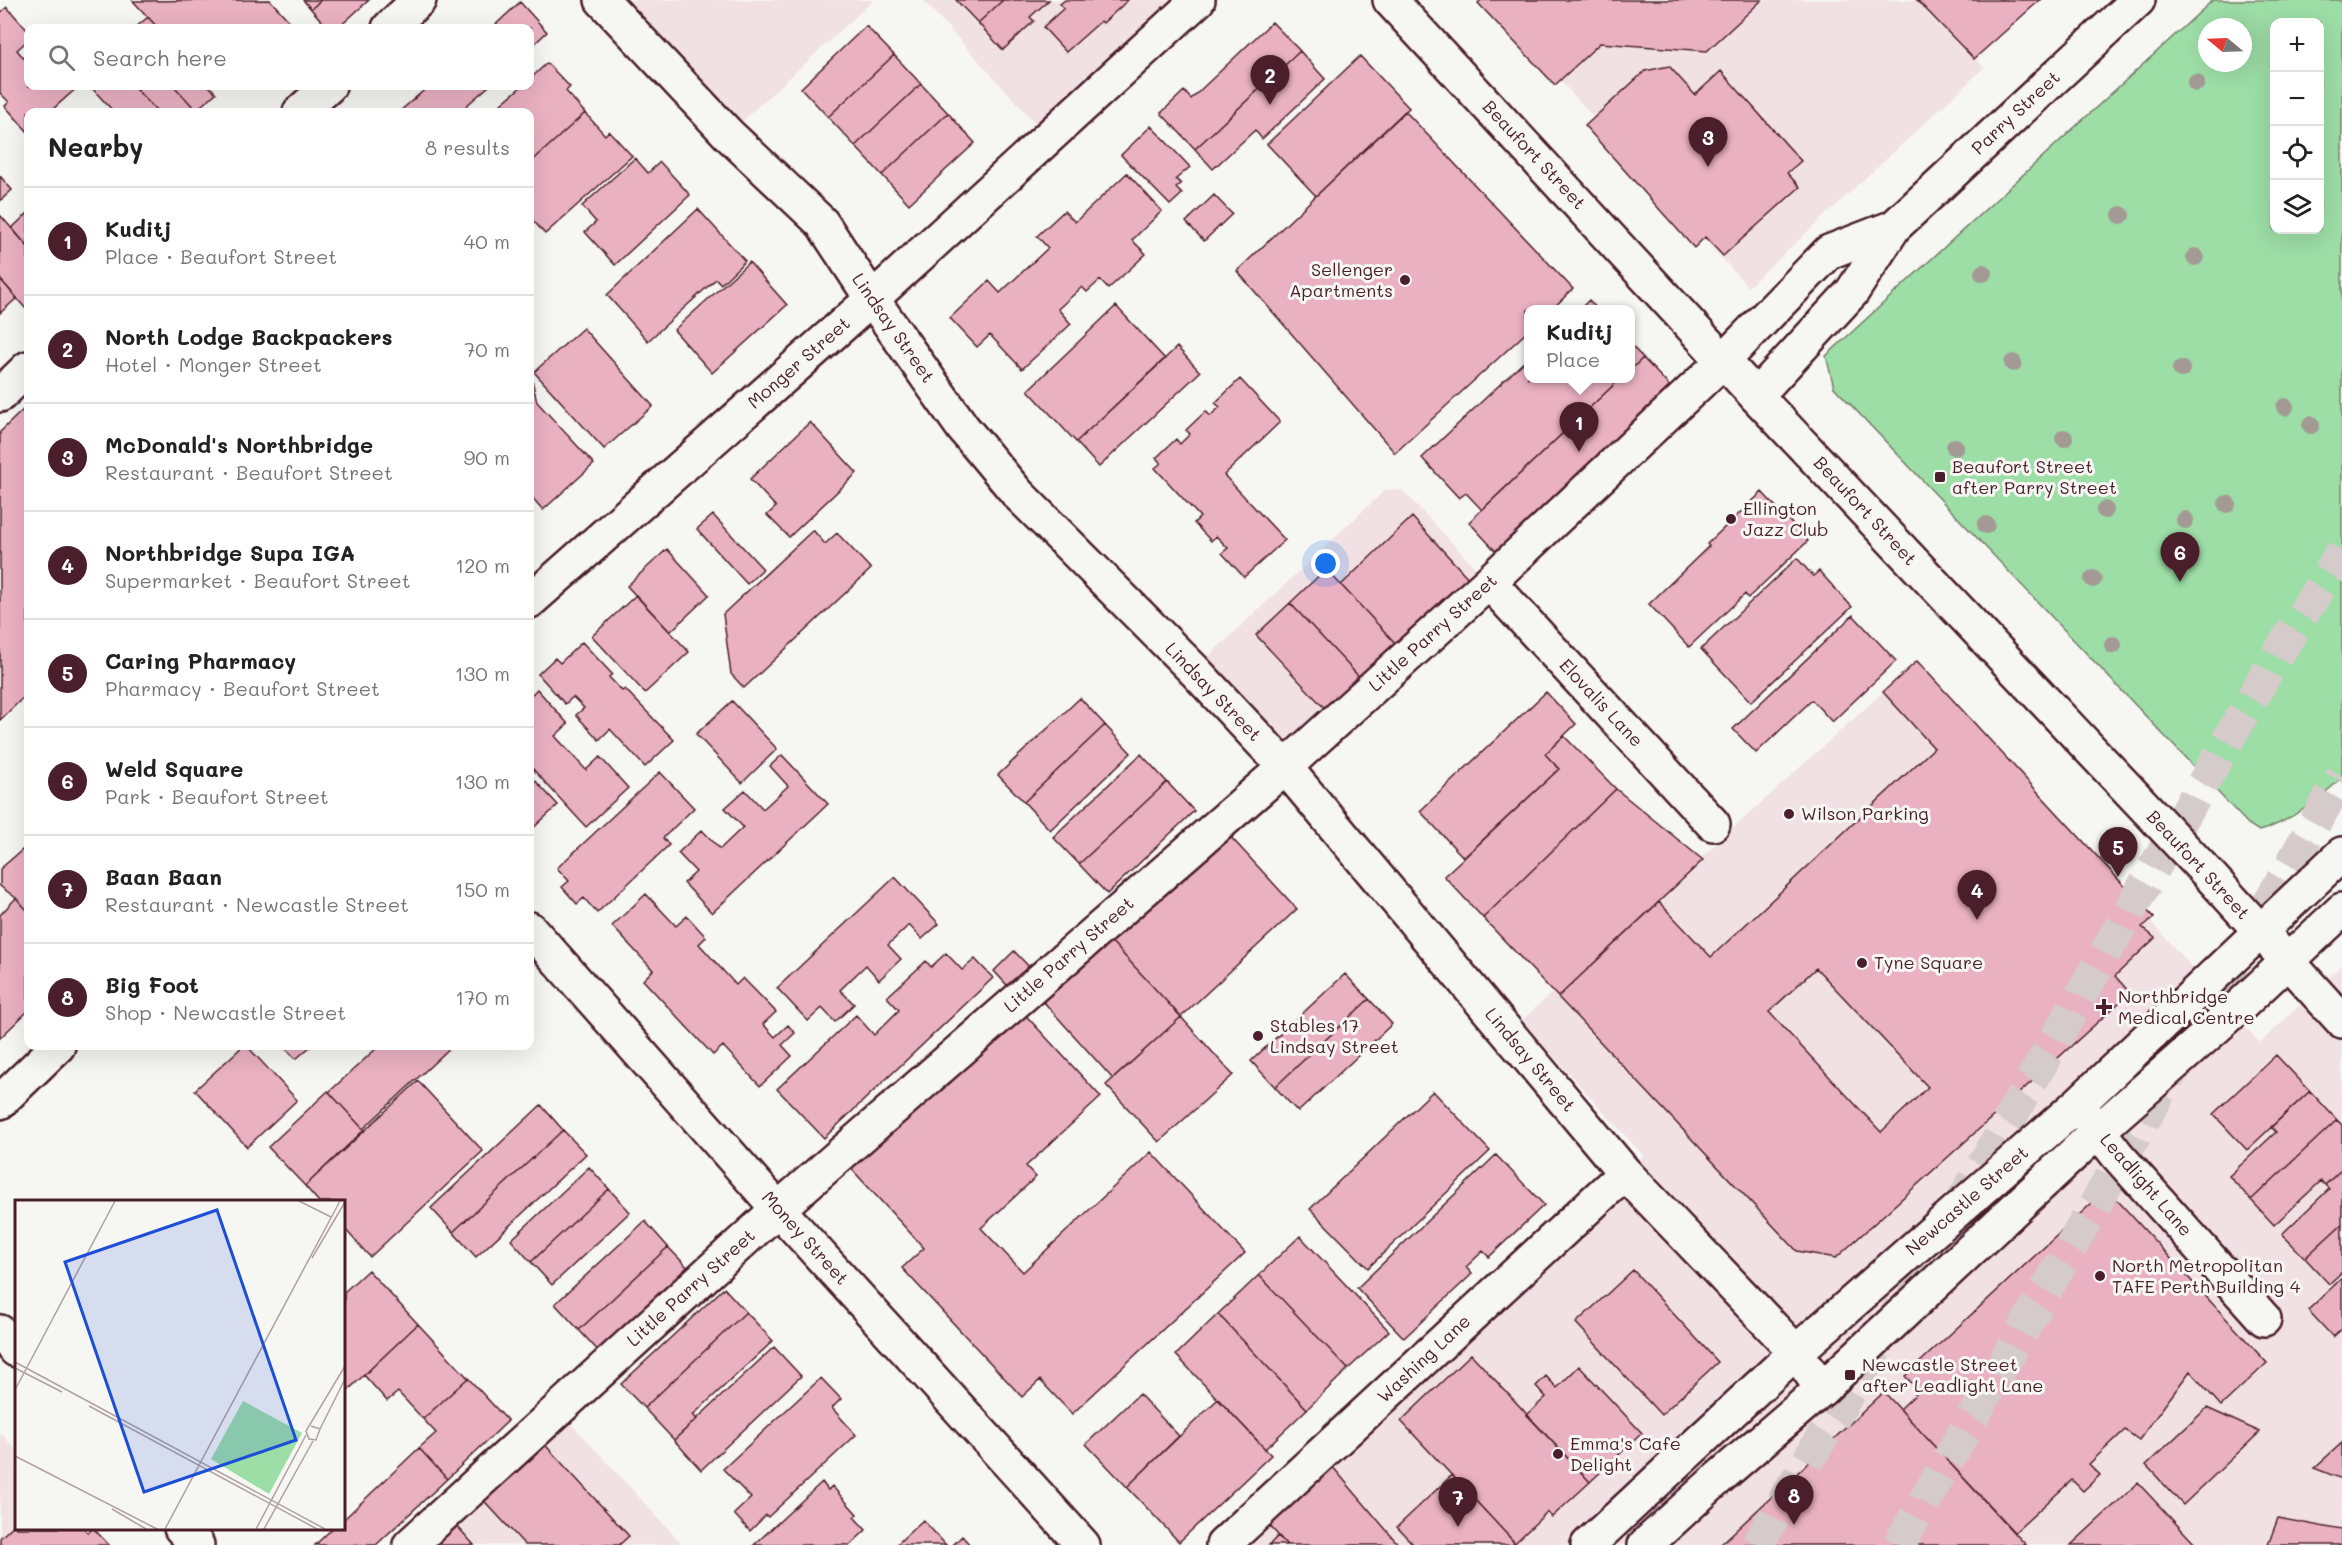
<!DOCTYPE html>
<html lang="en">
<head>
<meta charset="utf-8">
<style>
  body { margin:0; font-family:Mali,sans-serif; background:#f2f2f2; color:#222 }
  .controls { position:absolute; right:18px; top:18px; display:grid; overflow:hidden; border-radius:12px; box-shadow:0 6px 24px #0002 }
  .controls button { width:54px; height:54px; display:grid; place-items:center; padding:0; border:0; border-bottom:2px solid #e0e0e0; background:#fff; color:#222; font:30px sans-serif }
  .compass { position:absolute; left:2198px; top:18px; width:54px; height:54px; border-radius:50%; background:#fff; box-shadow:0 6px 24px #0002; rotate:289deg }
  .you { position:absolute; left:1326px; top:564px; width:21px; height:21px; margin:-15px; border:4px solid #fff; border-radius:50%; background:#1a73e8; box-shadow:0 0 0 9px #1a73e833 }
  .badge { display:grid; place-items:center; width:39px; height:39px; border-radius:50%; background:#4a1f2b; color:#fff; font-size:20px; font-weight:700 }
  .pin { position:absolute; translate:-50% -50px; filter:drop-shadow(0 2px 3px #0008) }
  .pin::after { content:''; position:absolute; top:32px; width:21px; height:18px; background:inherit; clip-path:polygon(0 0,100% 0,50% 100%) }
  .popup { position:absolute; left:1524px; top:305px; width:111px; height:78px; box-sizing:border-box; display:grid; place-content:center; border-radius:12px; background:#fff; filter:drop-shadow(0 2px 4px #0005); font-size:20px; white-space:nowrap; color:#767676 }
  .popup b { font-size:22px; color:#222 }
  .popup::after { content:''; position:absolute; left:50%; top:100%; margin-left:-12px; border:12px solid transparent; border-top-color:#fff }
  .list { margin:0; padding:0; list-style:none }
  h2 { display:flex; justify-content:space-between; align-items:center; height:78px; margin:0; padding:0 24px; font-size:26px }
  h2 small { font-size:20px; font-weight:400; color:#767676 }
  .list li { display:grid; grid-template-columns:39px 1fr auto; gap:18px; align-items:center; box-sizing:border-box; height:108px; padding:0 24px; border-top:2px solid #e0e0e0 }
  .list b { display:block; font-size:22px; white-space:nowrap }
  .list p { margin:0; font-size:20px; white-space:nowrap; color:#767676 }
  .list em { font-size:20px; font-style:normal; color:#767676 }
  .icon { flex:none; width:33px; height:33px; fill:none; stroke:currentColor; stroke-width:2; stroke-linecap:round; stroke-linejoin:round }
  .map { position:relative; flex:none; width:2342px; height:1545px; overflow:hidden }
  .search { position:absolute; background:#fff; box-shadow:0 6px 24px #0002; left:24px; top:24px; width:510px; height:66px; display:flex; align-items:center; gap:15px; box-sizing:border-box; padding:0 21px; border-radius:12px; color:#767676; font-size:22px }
  .panel { position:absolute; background:#fff; box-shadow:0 6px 24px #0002; left:24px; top:108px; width:510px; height:942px; border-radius:12px }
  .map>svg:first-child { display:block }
</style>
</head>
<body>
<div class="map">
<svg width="2342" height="1545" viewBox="0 0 2342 1545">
  <rect width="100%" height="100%" fill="#f6f6f2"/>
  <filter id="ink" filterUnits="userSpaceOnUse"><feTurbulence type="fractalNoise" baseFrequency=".0167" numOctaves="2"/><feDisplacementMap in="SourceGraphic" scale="12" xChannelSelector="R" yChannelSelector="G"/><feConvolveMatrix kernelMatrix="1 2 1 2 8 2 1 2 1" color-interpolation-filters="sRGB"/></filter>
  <g filter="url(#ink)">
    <path fill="#f2e1e4" d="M602,0H874L728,134Z
      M923,0H1198L1048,137Z
      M1487,0H1922L1984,68L1748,287Z
      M1385,490H1402L1489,582L1285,767L1194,670Z
      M1917,661L2260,1043L2342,965V1545H1223L1644,1156L1521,1021Z
      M553,1404L683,1545H402Z
      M0,1432L16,1450V1528L91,1529L106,1545H0Z"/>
    <path fill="#9ddda6" stroke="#747e68" stroke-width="1.5" fill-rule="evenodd" d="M2213,0H2342V778C2317,800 2292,821 2259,831L2248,824L1834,387L1826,356ZM2274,22H2320V230H2274ZM2207,27H2243V63H2207Z"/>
    <path fill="#eab1c3" stroke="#4a1f2b" stroke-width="1.5" fill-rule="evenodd" d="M270,0L292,24L287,28H158L133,1Z
      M303,0H321L311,9Z
      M321,0H369L338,28H328L311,9Z
      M956,0H1003L978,23Z
      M1003,0H1049L1030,17L1034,21L1003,50L978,23Z
      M1065,0H1128L1103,23L1101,21L1066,52L1043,27L1064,8L1060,4Z
      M1481,0H1762L1707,51L1600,43L1555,85L1478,3Z
      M1917,0H2040L1974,59Z
      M520,2L547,32L530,48V28H492Z
      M7,7L28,31V40L17,50L28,63V86H79L53,109L55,112H28V132L5,106L9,102L0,93V13Z
      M148,17L158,28H135Z
      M1272,22L1300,51L1195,149L1161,113L1184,91L1191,99Z
      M866,26L894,55L828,117L801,88Z
      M1300,51L1325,79L1262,139L1255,130L1213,169L1195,149Z
      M894,55L921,84L855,146L828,117Z
      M1360,56L1409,108L1316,196L1267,144Z
      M547,63L570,87L566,91L585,113L530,163V112H492L522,86H530V79Z
      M1669,66L1695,95L1721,71L1801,161L1787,173L1800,187L1723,256L1705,237L1694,248L1585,126L1645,71Z
      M921,84L948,113L882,175L855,146Z
      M90,86H133L158,112H114Z
      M133,86H174L196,110L194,112H158Z
      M174,86H209L216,93L196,110Z
      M429,86H489L459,112H399Z
      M1405,111L1573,289L1551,310H1528V331L1395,453L1237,271Z
      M585,113L605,135L609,131L632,156L545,234L530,217V163Z
      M948,113L975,143L909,204L882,175Z
      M1151,126L1190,167L1176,179L1181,184L1176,188L1182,194L1170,205L1121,155Z
      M635,158L648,173L660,162L690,195L615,265L585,232L596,222L582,206Z
      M1127,173L1162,211L1132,240L1146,254L1108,289L1100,280L1087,292L1082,287L1058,309L1071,324L1022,369L990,335L977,347L950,318L989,281L1000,293L1048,248L1037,236L1064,211L1075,222Z
      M0,176L12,190L0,201Z
      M1214,195L1232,214L1204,241L1186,222Z
      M698,209L745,261L721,284L716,279L648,341L607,295Z
      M28,213V247L12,228Z
      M0,215L28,247V305L25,308L0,279Z
      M749,262L787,305L712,373L674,330Z
      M0,279L17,298L0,313Z
      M1589,300L1598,310H1579Z
      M1116,306L1165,359L1076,442L1028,390Z
      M583,328L653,406L604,449L534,372Z
      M1630,344L1643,358L1630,370Z
      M1177,347L1200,372L1099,467L1076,442Z
      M1528,358V378H1621L1482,510L1466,493L1459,498L1422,458Z
      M1643,358L1677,394L1502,558L1469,522L1621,378H1630V370Z
      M530,371L537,402L594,464L543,510L530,495Z
      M1240,379L1280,422L1224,475L1285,540L1244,577L1222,553L1228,548L1216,536L1211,541L1194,523L1200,517L1155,468L1161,463L1156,458L1176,439L1180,444L1190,434L1186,430L1206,411L1210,416L1220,407L1215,403Z
      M28,405V693L0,720V432Z
      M810,422L857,473L789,537L767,515L776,507L750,479Z
      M1762,492L1808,541L1748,598L1745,594L1689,647L1649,604L1709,546L1707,544Z
      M713,515L763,569L747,584L697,529Z
      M1412,517L1470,580L1399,647L1341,585Z
      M813,530L825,544L837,533L871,569L744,688L731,674L723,614Z
      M667,549L709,595L670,632L627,586Z
      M1797,558L1813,576L1819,571L1852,607L1751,702L1701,649Z
      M1326,569L1399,647L1363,681L1290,603Z
      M636,595L689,652L645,693L592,636Z
      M1290,603L1363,681L1329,713L1256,635Z
      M1853,615L1896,661L1832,722L1812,700L1756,753L1733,729Z
      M582,642L612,674L609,677L622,691L625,689L674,740L645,767L610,729L599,740L576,715L584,708L573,697L565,704L538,674L555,658L560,663Z
      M1917,661L2154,918L2142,927L2155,938L2115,976L2130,993L1836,1258L1797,1251L1558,997L1659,902L1711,957L1934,748L1883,692ZM1816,968L1928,1087L1881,1132L1769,1012Z
      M537,689L568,724L555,736L586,770L600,757L628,788L586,827L530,766V696Z
      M1546,692L1576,724L1545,754L1559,769L1464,858L1420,811Z
      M1080,698L1105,725L1024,802L998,775Z
      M732,701L777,749L742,783L696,734Z
      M1105,725L1131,753L1050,830L1024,802Z
      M1564,736L1616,789L1483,918L1444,876L1559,769L1545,754Z
      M1141,754L1167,782L1079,864L1053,837Z
      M782,755L828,804L712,913L684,883L696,872L678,853L702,830L720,849L743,827L725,808L745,790L763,809L788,786L770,766Z
      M660,772L694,808L663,838L669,845L597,913L584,898L577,904L562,887L569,881L557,868Z
      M530,775L558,805L530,831Z
      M1167,782L1194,811L1107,894L1079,864Z
      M1616,789L1703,860L1558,997L1483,918Z
      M1227,833L1297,909L1181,1017L1109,939Z
      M28,845V911L16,898L0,886V869Z
      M895,877L939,924L922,939L909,925L888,945L901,959L879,980L866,965L840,990L854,1004L835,1022L822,1008L808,1021L777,988Z
      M646,894L676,926L687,916L706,937L699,944L736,985L743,978L776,1012L763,1024L775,1037L788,1025L795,1033L782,1045L792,1056L760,1086L723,1046L713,1055L643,980L653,970L612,926Z
      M16,898L28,911V1011L0,1038V915Z
      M1109,939L1181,1017L1113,1079L1042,1000Z
      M1014,951L1036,974L1015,994L994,971Z
      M946,953L962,970L975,959L993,978L824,1138L777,1089L856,1015L874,1035L899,1010L887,997L926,961L931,967Z
      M1345,974L1369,999L1275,1087L1251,1061Z
      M1369,999L1392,1024L1298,1112L1275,1087Z
      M1018,1007L1101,1097L1026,1166L1036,1177L981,1228L1023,1272L1151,1152L1245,1253L1072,1414L1040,1380L1022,1397L902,1268L924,1248L848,1165Z
      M1181,1017L1233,1075L1159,1142L1106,1085Z
      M243,1046H247L297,1100L247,1147L195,1090Z
      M283,1046H311L296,1059Z
      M379,1046H452L363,1129L329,1092Z
      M2276,1055L2310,1091L2247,1150L2213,1114Z
      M418,1081L483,1151L370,1257L344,1228V1202H319L305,1186Z
      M328,1091L364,1130L305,1186L268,1147Z
      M1433,1091L1490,1151L1368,1268L1310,1209Z
      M2310,1091L2337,1120L2251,1200L2229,1176L2276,1132L2271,1127Z
      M541,1105L563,1130L453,1232L431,1208Z
      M2337,1120L2342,1125V1169L2325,1185L2321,1181L2274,1225L2251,1200Z
      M563,1130L586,1154L476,1257L453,1232Z
      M1496,1155L1544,1205L1489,1257L1483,1251L1466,1267L1472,1274L1404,1338L1357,1288Z
      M589,1167L609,1189L531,1262L511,1240Z
      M2342,1169V1224L2305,1258L2282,1234L2329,1189L2325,1185Z
      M609,1189L630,1212L552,1285L531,1262Z
      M2107,1189L2267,1363L2221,1406L2190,1371L2139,1440L2125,1430L2089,1464L2100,1475L2083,1491L2072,1480L2014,1533L1900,1409L1919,1391L1905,1376Z
      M645,1221L668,1247L579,1330L555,1304Z
      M2342,1224V1272L2329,1284L2305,1258Z
      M1300,1236L1389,1331L1348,1369L1259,1275Z
      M668,1247L692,1272L603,1356L579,1330Z
      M368,1270L418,1324L344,1394V1292Z
      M1633,1270L1718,1362L1661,1415L1576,1323Z
      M1259,1275L1348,1369L1307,1409L1218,1314Z
      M2342,1278V1329L2333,1337L2308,1310Z
      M724,1288L746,1312L644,1408L621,1384Z
      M746,1312L773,1341L693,1415L697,1419L674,1440L644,1408Z
      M1218,1314L1307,1409L1265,1449L1176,1355Z
      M418,1324L468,1378L423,1419L398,1392L387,1401L364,1375Z
      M774,1347L801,1376L701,1470L674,1440Z
      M1471,1354L1590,1482L1552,1517L1547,1512L1515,1543L1401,1421Z
      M1579,1366L1642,1433L1590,1482L1527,1415L1546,1397L1536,1386L1546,1376L1557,1388Z
      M468,1378L508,1421L447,1479L419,1448L436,1433L423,1419Z
      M821,1378L841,1399L832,1408L856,1435L768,1517L766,1515L750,1531L734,1514L751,1498L723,1469Z
      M1884,1392L2026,1545H1720Z
      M1139,1394L1179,1436L1127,1487L1086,1444Z
      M1218,1399L1271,1455L1179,1542L1127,1487Z
      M2207,1408L2260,1432L2183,1505L2146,1465Z
      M536,1435L629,1536L619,1545H525L475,1491Z
      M2342,1443V1479L2314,1468Z
      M419,1448L447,1479L376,1545H315L333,1528H344V1519Z
      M1332,1466L1399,1545H1287L1268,1524Z
      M1452,1475L1512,1540L1515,1545H1414L1397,1527Z
      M822,1482L828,1490L832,1486L857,1514L854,1517L866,1530L850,1545H754Z
      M2138,1483L2196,1545H2071Z
      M449,1517L474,1545H418Z
      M2278,1518L2342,1530V1545H2268Z
      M923,1520L946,1545H896Z
      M16,1523V1528H84L88,1533L93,1528L109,1545H0V1538Z
      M962,1536L970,1545H953Z
      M1278,1536L1287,1545H1269Z"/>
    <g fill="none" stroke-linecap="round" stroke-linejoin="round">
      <path stroke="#d4cbca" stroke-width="33" stroke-dasharray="33 16" stroke-linecap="butt" d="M1757,1545L1907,1297L2267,672L2342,551
        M1899,1545L2342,776"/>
      <defs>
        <path id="minor" d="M602,0L728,134L822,223L872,299L963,428L1018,494L1194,670L1285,767L1625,1173L1796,1352L1822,1389
          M389,28L419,0
          M300,112L329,86
          M0,395L28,368
          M1756,396L1852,292L1894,227L2138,0
          M1489,582L1713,824
          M530,601L872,299L1198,0
          M530,929L778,1209L1083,1545
          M0,1102L58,1046
          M2082,1110L2118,1156L2264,1319
          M410,1545L778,1209L1285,767L1489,582L1724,360L1829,252L1894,227
          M1223,1545L1625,1173"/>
        <path id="major" d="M1390,0L1756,396L2212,878L2342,1021
          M0,1332L16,1350
          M181,1528L197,1545
          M1588,1545L1796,1352L2078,1104L2342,854
          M1645,1545L1715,1481L1822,1389L2098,1131L2241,1005L2342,910"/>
      </defs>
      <use href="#minor" stroke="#4a1f2b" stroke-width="38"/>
      <use href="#major" stroke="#4a1f2b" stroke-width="38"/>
      <use href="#minor" stroke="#f6f6f2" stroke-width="33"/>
      <use href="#major" stroke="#f6f6f2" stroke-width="33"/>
    </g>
    <g fill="#a39a96">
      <circle cx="2196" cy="83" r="9"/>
      <circle cx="2121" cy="215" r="9"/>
      <circle cx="2195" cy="257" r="9"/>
      <circle cx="1983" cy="273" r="9"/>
      <circle cx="2013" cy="363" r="9"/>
      <circle cx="2181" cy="369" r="9"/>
      <circle cx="2285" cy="407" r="9"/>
      <circle cx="2311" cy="425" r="9"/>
      <circle cx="2064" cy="438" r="9"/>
      <circle cx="1955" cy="447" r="9"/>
      <circle cx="2227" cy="504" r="9"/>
      <circle cx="2105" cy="510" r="9"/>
      <circle cx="2185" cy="520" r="9"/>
      <circle cx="1986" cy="525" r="9"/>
      <circle cx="2093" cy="579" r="9"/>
      <circle cx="2113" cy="645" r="9"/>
    </g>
  </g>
  <g fill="#4a1f2b" stroke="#f6f6f2" stroke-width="2">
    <circle cx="1405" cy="280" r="6"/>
    <rect x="1934" y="471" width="12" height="12" rx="3"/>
    <circle cx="1731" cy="519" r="6"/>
    <circle cx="1789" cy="814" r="6"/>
    <circle cx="1862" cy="963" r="6"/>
    <path d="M2101 998h6v6h6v6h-6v6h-6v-6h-6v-6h6z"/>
    <circle cx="1258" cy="1036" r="6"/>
    <circle cx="2100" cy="1276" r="6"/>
    <rect x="1844" y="1369" width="12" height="12" rx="3"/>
    <circle cx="1558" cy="1454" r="6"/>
  </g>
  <g text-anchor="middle" stroke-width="6" stroke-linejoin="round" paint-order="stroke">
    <g font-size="18" fill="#4a1f2b" stroke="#f6f6f2">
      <text transform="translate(2016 113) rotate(-43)" y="6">Parry Street</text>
      <text transform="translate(1534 155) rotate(47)" y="6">Beaufort Street</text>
      <text transform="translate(893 328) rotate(55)" y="6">Lindsay Street</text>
      <text transform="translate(799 363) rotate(-41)" y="6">Monger Street</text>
      <text transform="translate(1865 511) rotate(47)" y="6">Beaufort Street</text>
      <text transform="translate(1433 633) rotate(-42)" y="6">Little Parry Street</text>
      <text transform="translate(1213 692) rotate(46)" y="6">Lindsay Street</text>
      <text transform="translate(1601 703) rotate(47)" y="6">Elovalis Lane</text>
      <text transform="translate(2198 865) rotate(47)" y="6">Beaufort Street</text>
      <text transform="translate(1069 955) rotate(-41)" y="6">Little Parry Street</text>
      <text transform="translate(1530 1060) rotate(50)" y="6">Lindsay Street</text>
      <text transform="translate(2146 1185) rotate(49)" y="6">Leadlight Lane</text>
      <text transform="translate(1967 1201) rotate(-41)" y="6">Newcastle Street</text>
      <text transform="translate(805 1238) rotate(48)" y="6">Money Street</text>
      <text transform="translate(691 1288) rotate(-42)" y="6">Little Parry Street</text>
      <text transform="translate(1424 1359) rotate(-43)" y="6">Washing Lane</text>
    </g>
    <g font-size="18" fill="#4a1f2b" stroke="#f6f6f2" text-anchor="start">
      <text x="1393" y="276" text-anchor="end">Sellenger<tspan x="1393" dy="21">Apartments</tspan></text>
      <text x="1952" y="473">Beaufort Street<tspan x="1952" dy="21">after Parry Street</tspan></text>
      <text x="1743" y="515">Ellington<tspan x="1743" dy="21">Jazz Club</tspan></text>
      <text x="1801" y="820">Wilson Parking</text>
      <text x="1874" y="969">Tyne Square</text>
      <text x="2118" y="1003">Northbridge<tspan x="2118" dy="21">Medical Centre</tspan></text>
      <text x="1270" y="1032">Stables 17<tspan x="1270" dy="21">Lindsay Street</tspan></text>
      <text x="2112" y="1272">North Metropolitan<tspan x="2112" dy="21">TAFE Perth Building 4</tspan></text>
      <text x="1862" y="1371">Newcastle Street<tspan x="1862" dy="21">after Leadlight Lane</tspan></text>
      <text x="1570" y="1450">Emma's Cafe<tspan x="1570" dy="21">Delight</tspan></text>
    </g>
  </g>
  <g transform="translate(15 1200)">
    <rect width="330" height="330" fill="#f6f6f2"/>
    <path d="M228,201L287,233L254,294L196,259Z" fill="#9ddda6"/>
    <path fill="none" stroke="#b1a0a2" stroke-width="1.5" d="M284,1L316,17M297,58L330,2M0,162L310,329M0,168L47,192M0,190L100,1M74,206L302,329M296,226L305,229L301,240L294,239L291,231L330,166M305,229L330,179M0,256L142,329M97,309L131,329M150,329L325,1M241,329L291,235M249,329L298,241"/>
    <path fill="#1d4ed8" fill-opacity="0.15" stroke="#1d4ed8" stroke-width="3" d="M202,10L281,240L129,292L50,62Z"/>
    <rect width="330" height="330" fill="none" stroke="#4a1f2b" stroke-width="3"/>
  </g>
</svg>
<div class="controls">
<button>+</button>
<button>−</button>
<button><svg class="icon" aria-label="locate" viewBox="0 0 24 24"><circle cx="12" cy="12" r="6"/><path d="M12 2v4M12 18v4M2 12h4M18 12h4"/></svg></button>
<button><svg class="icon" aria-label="layers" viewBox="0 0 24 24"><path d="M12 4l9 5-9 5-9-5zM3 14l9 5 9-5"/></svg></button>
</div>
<svg class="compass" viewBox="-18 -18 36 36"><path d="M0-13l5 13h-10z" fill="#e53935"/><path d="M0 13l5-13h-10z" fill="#767676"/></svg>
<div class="you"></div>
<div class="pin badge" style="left:1579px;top:452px">1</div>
<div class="popup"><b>Kuditj</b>Place</div>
<div class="pin badge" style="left:1270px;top:105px">2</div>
<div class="pin badge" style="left:1708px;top:167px">3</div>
<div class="pin badge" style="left:1977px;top:920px">4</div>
<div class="pin badge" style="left:2118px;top:877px">5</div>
<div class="pin badge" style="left:2180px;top:582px">6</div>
<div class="pin badge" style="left:1458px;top:1527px">7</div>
<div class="pin badge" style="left:1794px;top:1525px">8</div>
<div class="search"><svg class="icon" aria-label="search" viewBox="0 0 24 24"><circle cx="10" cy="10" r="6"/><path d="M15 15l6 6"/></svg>Search here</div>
<section class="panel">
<h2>Nearby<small>8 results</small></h2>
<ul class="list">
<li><span class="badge">1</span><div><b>Kuditj</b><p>Place · Beaufort Street</p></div><em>40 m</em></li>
<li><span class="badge">2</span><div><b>North Lodge Backpackers</b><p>Hotel · Monger Street</p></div><em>70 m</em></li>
<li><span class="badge">3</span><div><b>McDonald's Northbridge</b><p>Restaurant · Beaufort Street</p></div><em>90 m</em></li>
<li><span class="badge">4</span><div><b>Northbridge Supa IGA</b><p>Supermarket · Beaufort Street</p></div><em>120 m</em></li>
<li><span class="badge">5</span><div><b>Caring Pharmacy</b><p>Pharmacy · Beaufort Street</p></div><em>130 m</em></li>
<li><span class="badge">6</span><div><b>Weld Square</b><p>Park · Beaufort Street</p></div><em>130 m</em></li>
<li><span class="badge">7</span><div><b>Baan Baan</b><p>Restaurant · Newcastle Street</p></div><em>150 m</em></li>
<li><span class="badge">8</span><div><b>Big Foot</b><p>Shop · Newcastle Street</p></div><em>170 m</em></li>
</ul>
</section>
</div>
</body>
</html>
